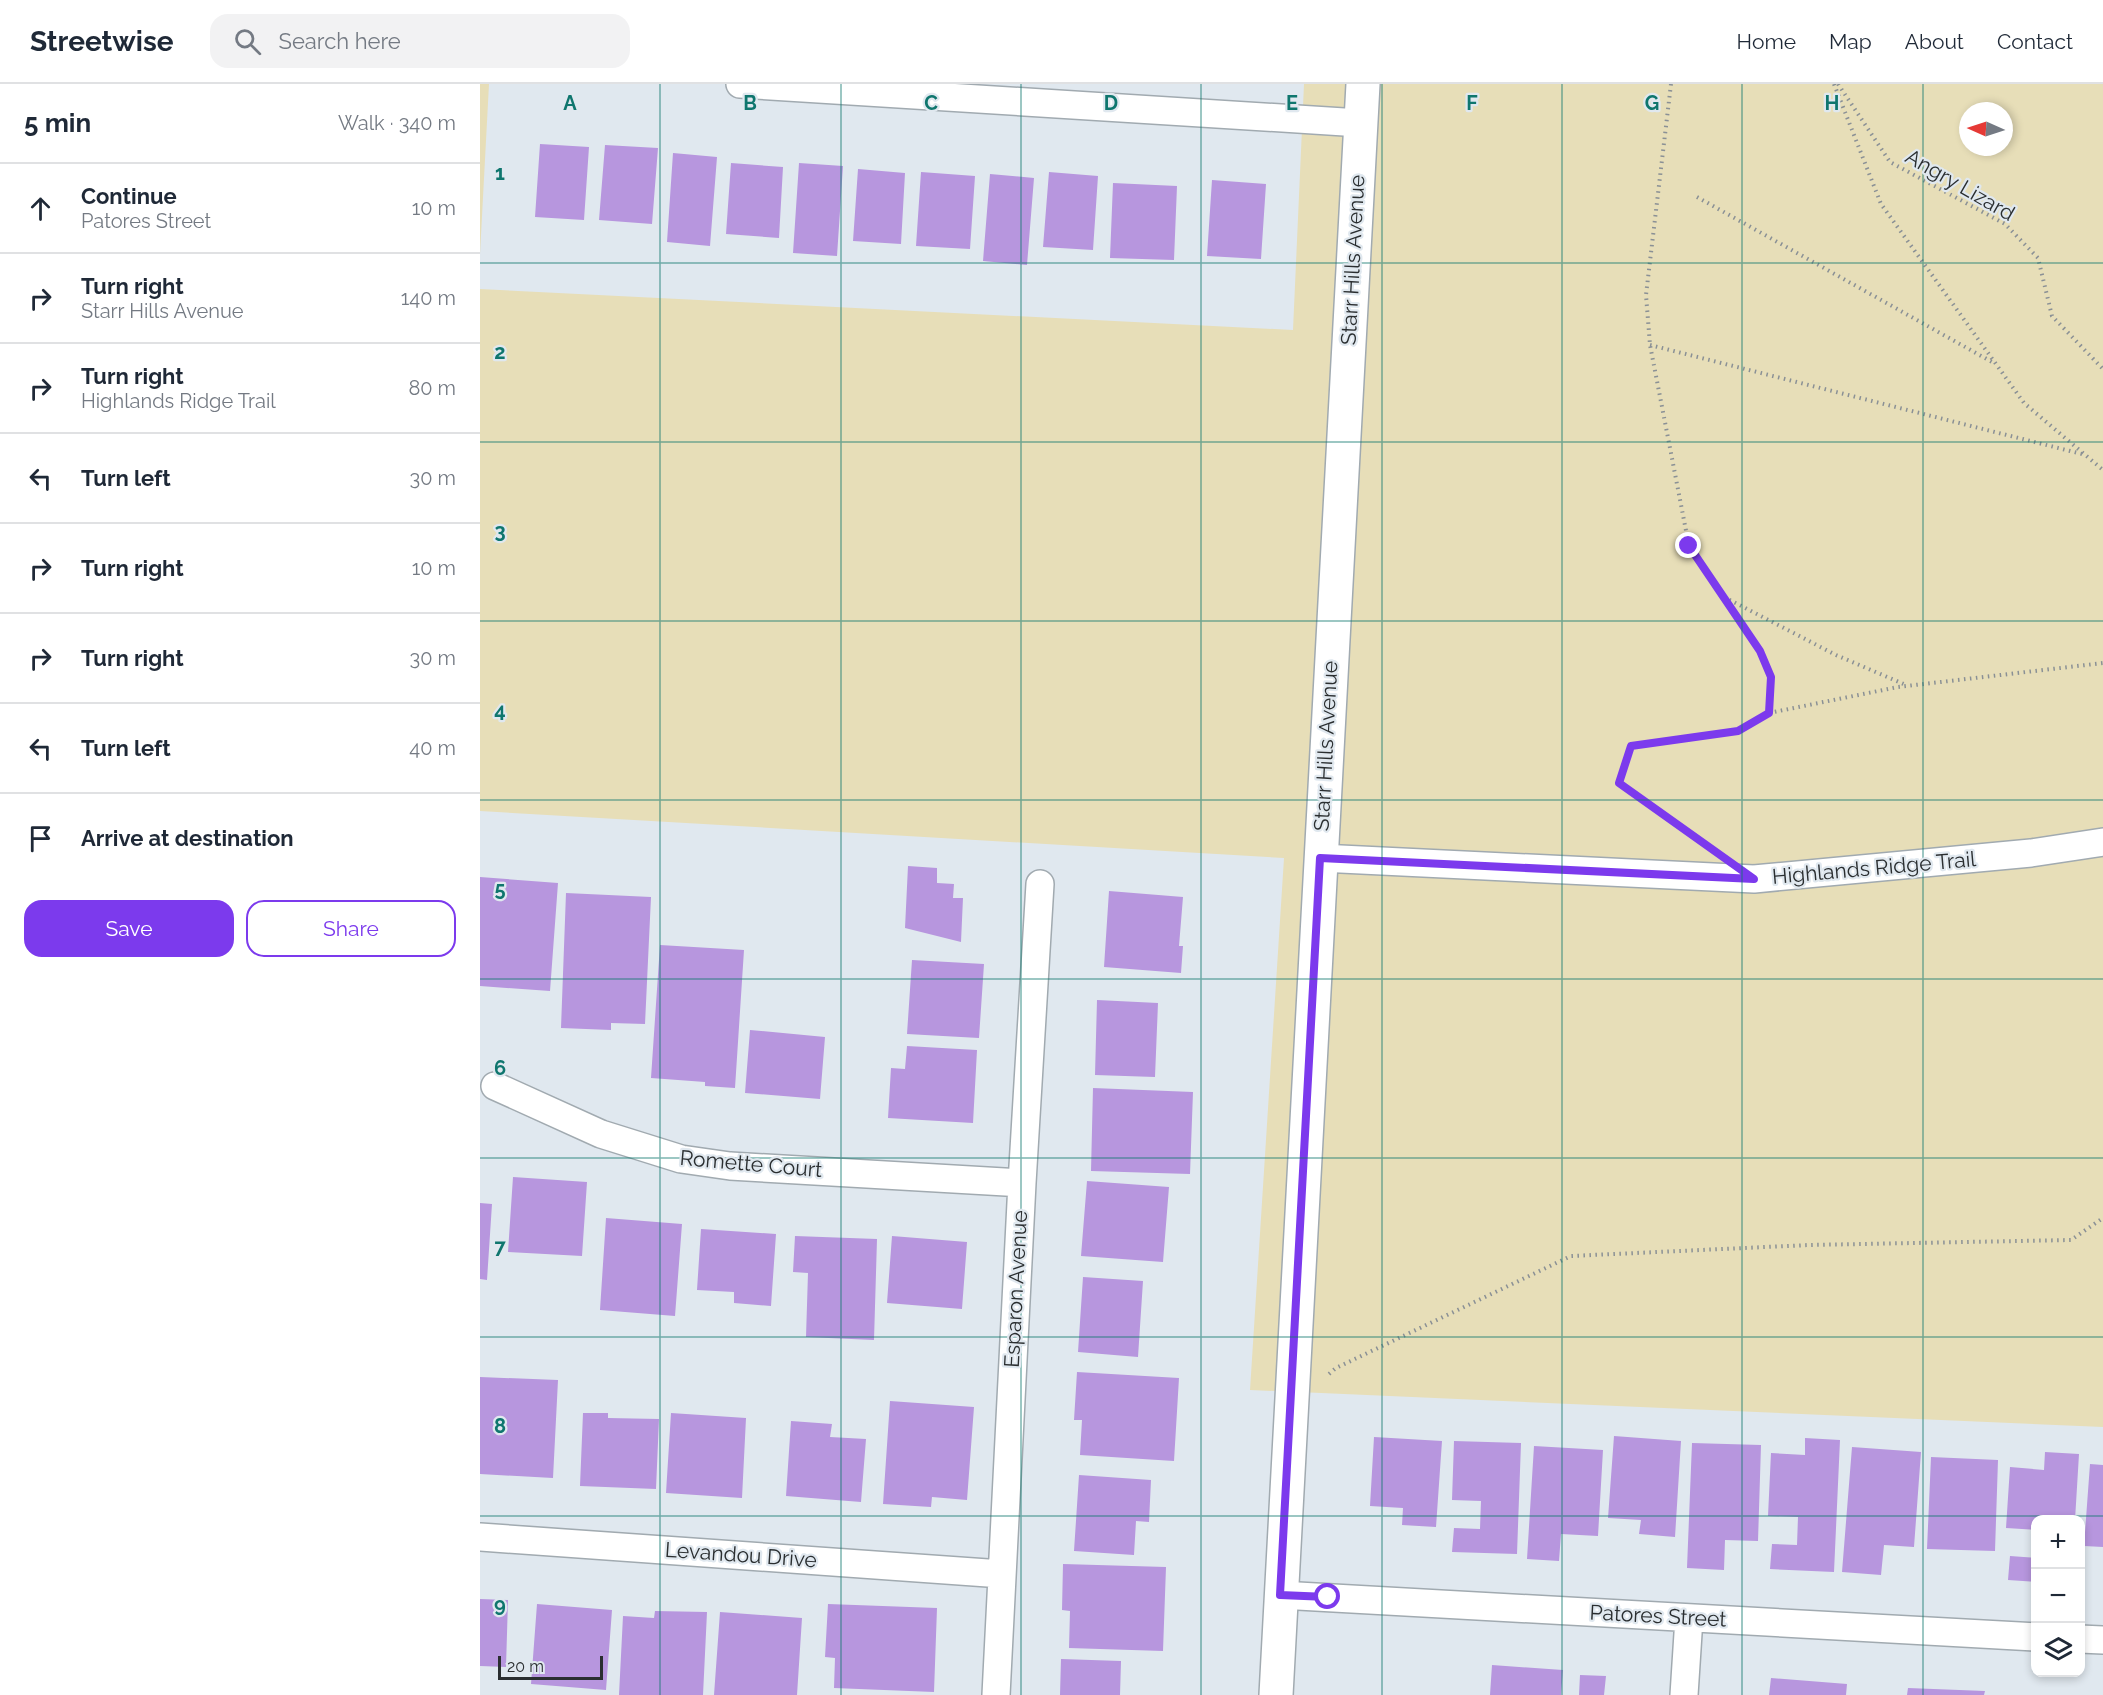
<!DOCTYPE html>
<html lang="en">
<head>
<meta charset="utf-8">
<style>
  body { margin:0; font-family:Raleway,sans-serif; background:#f2f2f3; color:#1f2937 }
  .controls { position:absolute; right:18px; bottom:18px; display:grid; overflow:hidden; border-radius:12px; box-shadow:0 3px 9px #0003 }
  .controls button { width:54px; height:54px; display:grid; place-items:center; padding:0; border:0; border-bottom:2px solid #e0e1e3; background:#fff; color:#1f2937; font:30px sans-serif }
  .compass { position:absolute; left:1479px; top:18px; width:54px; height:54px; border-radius:50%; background:#fff; box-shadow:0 3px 9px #0003; rotate:273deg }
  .scale { position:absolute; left:18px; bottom:15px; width:105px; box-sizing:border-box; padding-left:6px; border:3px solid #2a2e30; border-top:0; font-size:16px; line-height:21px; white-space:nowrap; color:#2a2e30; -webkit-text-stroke:4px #e0e8ef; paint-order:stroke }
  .stop { position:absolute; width:18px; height:18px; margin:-14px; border:4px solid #7c3aed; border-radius:50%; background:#fff }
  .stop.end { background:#7c3aed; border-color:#fff; box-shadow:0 2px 6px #0008 }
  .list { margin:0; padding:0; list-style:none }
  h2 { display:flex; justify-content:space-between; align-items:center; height:78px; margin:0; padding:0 24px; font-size:26px }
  h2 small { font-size:20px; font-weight:400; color:#747a83 }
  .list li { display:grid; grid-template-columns:39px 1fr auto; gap:18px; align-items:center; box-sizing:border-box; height:90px; padding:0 24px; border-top:2px solid #e0e1e3 }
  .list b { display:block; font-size:22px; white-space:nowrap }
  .list p { margin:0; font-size:20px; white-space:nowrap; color:#747a83 }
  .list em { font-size:20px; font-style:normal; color:#747a83 }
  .actions { display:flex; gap:12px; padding:18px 24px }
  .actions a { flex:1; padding:14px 0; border:2px solid #7c3aed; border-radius:18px; text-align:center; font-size:21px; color:#7c3aed }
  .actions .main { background:#7c3aed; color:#fff }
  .icon { flex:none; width:33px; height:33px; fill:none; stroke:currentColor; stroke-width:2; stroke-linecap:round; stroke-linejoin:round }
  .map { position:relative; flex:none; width:1623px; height:1611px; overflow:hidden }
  header { display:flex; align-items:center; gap:36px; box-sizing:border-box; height:84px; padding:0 30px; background:#fff; border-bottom:2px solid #e0e1e3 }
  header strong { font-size:28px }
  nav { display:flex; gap:33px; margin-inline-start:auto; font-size:21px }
  .search { width:420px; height:54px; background:#f2f2f3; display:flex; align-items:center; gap:15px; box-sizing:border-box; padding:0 21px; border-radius:18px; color:#747a83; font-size:22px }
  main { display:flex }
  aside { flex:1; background:#fff }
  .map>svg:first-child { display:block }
</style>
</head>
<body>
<header>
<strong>Streetwise</strong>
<div class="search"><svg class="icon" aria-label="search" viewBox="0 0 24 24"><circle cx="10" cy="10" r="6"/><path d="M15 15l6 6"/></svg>Search here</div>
<nav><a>Home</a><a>Map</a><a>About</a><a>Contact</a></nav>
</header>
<main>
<aside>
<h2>5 min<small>Walk · 340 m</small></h2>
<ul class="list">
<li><svg class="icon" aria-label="ahead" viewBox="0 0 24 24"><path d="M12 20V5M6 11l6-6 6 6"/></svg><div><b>Continue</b><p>Patores Street</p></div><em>10 m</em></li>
<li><svg class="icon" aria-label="right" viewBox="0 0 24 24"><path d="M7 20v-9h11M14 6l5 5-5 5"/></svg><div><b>Turn right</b><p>Starr Hills Avenue</p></div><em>140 m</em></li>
<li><svg class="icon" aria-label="right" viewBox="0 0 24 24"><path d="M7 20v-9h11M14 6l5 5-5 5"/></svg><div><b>Turn right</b><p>Highlands Ridge Trail</p></div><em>80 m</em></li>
<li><svg class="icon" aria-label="left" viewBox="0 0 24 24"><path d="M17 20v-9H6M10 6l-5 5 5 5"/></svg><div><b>Turn left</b></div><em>30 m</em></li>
<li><svg class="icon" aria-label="right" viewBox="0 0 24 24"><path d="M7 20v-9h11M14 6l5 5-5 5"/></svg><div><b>Turn right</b></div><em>10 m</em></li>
<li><svg class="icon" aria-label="right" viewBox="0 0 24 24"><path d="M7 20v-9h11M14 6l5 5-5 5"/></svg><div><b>Turn right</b></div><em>30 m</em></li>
<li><svg class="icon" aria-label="left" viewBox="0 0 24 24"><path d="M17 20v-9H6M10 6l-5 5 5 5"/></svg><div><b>Turn left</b></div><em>40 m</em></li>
<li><svg class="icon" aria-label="arrive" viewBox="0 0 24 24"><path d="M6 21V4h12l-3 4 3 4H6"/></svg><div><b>Arrive at destination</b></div></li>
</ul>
<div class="actions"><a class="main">Save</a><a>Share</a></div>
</aside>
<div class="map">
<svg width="1623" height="1611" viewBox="0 0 1623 1611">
  <rect width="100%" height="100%" fill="#e0e8ef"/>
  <path fill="#e7deb8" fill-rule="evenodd" d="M0,0H9L0,170Z
    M824,0H1623V1343L770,1306L804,774L0,727V205L813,246ZM1488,27H1524V63H1488Z"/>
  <path fill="#b796de" d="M60,60L109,63L104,136L55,133Z
    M125,61L178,64L172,140L119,136Z
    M193,69L237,73L230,162L187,158Z
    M251,79L303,83L299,154L246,150Z
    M319,79L363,82L357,172L313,169Z
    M378,85L425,89L421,160L373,157Z
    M441,88L495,92L490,165L436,162Z
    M569,88L618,92L613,166L563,163Z
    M510,90L554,94L547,181L503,177Z
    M732,96L786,100L781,175L727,172Z
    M633,99L697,102L694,176L630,174Z
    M428,782L457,784V799L474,800L473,814H483L481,858L425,844Z
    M0,793L78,799L70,907L0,902Z
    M629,807L703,813L699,862H703L701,889L624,883Z
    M86,809L171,813L165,940L131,939V946L81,944Z
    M180,861L264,866L255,1004L225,1002V998L171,994Z
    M432,876L504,880L499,954L427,950Z
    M617,916L678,919L675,993L615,991Z
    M270,946L345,953L340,1015L265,1009Z
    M427,962L497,966L493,1039L408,1034L411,984L425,985Z
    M613,1004L713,1008L710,1090L611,1087Z
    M33,1093L107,1098L102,1172L28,1168Z
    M607,1097L689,1103L683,1178L601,1172Z
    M0,1119L12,1120L7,1196L0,1195Z
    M126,1134L202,1140L195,1232L120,1226Z
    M221,1145L296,1150L291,1222L254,1219V1208L217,1206Z
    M315,1152L397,1155L394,1256L326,1253L328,1189L313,1188Z
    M412,1152L487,1158L482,1225L407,1219Z
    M603,1193L663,1197L658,1273L598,1268Z
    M597,1288L699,1294L694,1377L600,1371L602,1336H594Z
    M0,1293L78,1296L73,1394L0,1390Z
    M410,1317L494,1323L487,1416L452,1413L451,1423L403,1420Z
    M103,1329H128V1334L179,1335L176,1405L100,1402Z
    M191,1329L266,1334L262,1414L186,1409Z
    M311,1337L352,1340L350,1353L386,1355L381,1418L306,1412Z
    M1134,1352L1201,1357L1195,1453L1159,1450L1161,1436L1128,1434Z
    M894,1353L962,1357L956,1443L922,1441L923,1424L890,1422Z
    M1325,1354L1360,1356L1354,1488L1290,1485L1292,1460L1317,1461L1318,1433L1288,1432L1291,1369L1325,1371Z
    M974,1357L1041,1359L1037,1470L972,1468L974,1444L1000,1445L1001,1417L972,1416Z
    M1212,1359L1281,1361L1278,1457L1245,1456L1244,1486L1207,1484Z
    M1054,1362L1123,1366L1118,1452L1081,1450L1079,1477L1047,1475Z
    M1372,1363L1441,1368L1434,1463L1404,1461L1401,1491L1362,1488Z
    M1565,1368L1599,1370L1595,1436H1556V1446L1526,1444L1530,1383L1564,1386Z
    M1451,1373L1518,1376L1515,1467L1447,1465Z
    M1610,1380L1623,1381V1463L1604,1462Z
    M599,1391L671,1396L669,1438L656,1437L654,1471L594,1467Z
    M1530,1472L1556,1474V1498L1528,1496Z
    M583,1480L686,1483L683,1567L589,1564L590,1527L582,1526Z
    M0,1515L28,1516L26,1583L0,1582Z
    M57,1520L132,1526L126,1606L51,1600Z
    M348,1520L457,1524L454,1608L354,1604L355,1574L345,1573Z
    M175,1527L227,1528L223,1611H139L143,1532L174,1534Z
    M240,1528L322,1534L317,1611H234Z
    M581,1575L641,1577L640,1611H580Z
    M1012,1581L1083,1586L1081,1611H1010Z
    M1100,1591L1126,1592L1124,1611H1099Z
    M1291,1594L1367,1600L1366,1611H1289Z
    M1428,1604L1505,1607L1504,1611H1427Z"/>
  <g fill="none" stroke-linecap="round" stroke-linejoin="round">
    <defs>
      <path id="minor" d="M260,0L880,39
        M840,774L1274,795L1551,769L1623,758
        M15,1002L121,1050L201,1075L250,1082L542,1099
        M0,1453L522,1490
        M800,1511L1556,1553
        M1600,1555L1623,1556
        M516,1611L542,1099L560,800
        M1204,1611L1209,1534"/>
      <path id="tertiary" d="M796,1611L883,0"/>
    </defs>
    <use href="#minor" stroke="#a1aab0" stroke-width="30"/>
    <use href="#tertiary" stroke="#a1aab0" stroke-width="36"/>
    <path stroke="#8a9095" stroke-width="4" stroke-dasharray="1.5 4.5" stroke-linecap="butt" d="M1191,0L1166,211L1170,261L1209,462L1280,567L1291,593L1289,629L1258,647L1151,662L1139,699L1225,760
      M1354,0L1401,120L1544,319L1623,386
      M1358,0L1410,78L1525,140L1558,174L1572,232L1623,285
      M1217,113L1512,278
      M1170,261L1602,370
      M1244,513L1356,571L1426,601
      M1289,629L1418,603L1623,579
      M849,1290L856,1284L1091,1172L1329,1161L1591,1156L1623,1134"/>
    <use href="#minor" stroke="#fff" stroke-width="27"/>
    <use href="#tertiary" stroke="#fff" stroke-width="33"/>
  </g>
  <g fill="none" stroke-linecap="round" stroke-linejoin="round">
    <path stroke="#7c3aed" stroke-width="8" d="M848,1513L800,1511L840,774L1274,795L1139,699L1151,662L1258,647L1289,629L1291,593L1280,567L1209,462"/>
  </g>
  <path fill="none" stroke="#0f766e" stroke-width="1.5" stroke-opacity="0.55" d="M180,0V1611M361,0V1611M541,0V1611M721,0V1611M902,0V1611M1082,0V1611M1262,0V1611M1443,0V1611M0,179H1623M0,358H1623M0,537H1623M0,716H1623M0,895H1623M0,1074H1623M0,1253H1623M0,1432H1623"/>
  <g text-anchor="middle" stroke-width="4.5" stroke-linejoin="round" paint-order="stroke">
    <g font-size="21" fill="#2a2e30" stroke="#e0e8ef">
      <text transform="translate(1480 101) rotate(30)" y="7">Angry Lizard</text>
      <text transform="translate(873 176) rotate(-87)" y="7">Starr Hills Avenue</text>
      <text transform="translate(846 662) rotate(-87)" y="7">Starr Hills Avenue</text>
      <text transform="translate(1394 784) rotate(-5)" y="7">Highlands Ridge Trail</text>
      <text transform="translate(271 1080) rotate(5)" y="7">Romette Court</text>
      <text transform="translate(536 1205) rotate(-87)" y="7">Esparon Avenue</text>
      <text transform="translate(261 1471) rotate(4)" y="7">Levandou Drive</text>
      <text transform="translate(1178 1532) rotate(3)" y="7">Patores Street</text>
    </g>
  </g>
  <g font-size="20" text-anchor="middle" font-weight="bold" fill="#0f766e" stroke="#e0e8ef" stroke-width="4.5" stroke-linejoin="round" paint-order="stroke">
    <text x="90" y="26">A</text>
    <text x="270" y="26">B</text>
    <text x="451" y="26">C</text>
    <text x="631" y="26">D</text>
    <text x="812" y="26">E</text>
    <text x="992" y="26">F</text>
    <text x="1172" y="26">G</text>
    <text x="1352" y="26">H</text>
    <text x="20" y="96">1</text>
    <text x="20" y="275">2</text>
    <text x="20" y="454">3</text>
    <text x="20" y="633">4</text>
    <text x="20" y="812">5</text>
    <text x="20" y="991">6</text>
    <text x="20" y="1170">7</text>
    <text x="20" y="1349">8</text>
    <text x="20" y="1528">9</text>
  </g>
</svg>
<div class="controls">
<button>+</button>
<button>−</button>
<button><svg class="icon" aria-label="layers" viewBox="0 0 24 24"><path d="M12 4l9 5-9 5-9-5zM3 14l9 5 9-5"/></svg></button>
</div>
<svg class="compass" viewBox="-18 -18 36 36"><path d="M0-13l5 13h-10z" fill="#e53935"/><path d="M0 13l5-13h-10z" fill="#747a83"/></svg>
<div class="scale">20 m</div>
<div class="stop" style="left:848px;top:1513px"></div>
<div class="stop end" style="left:1209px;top:462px"></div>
</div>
</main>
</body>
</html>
